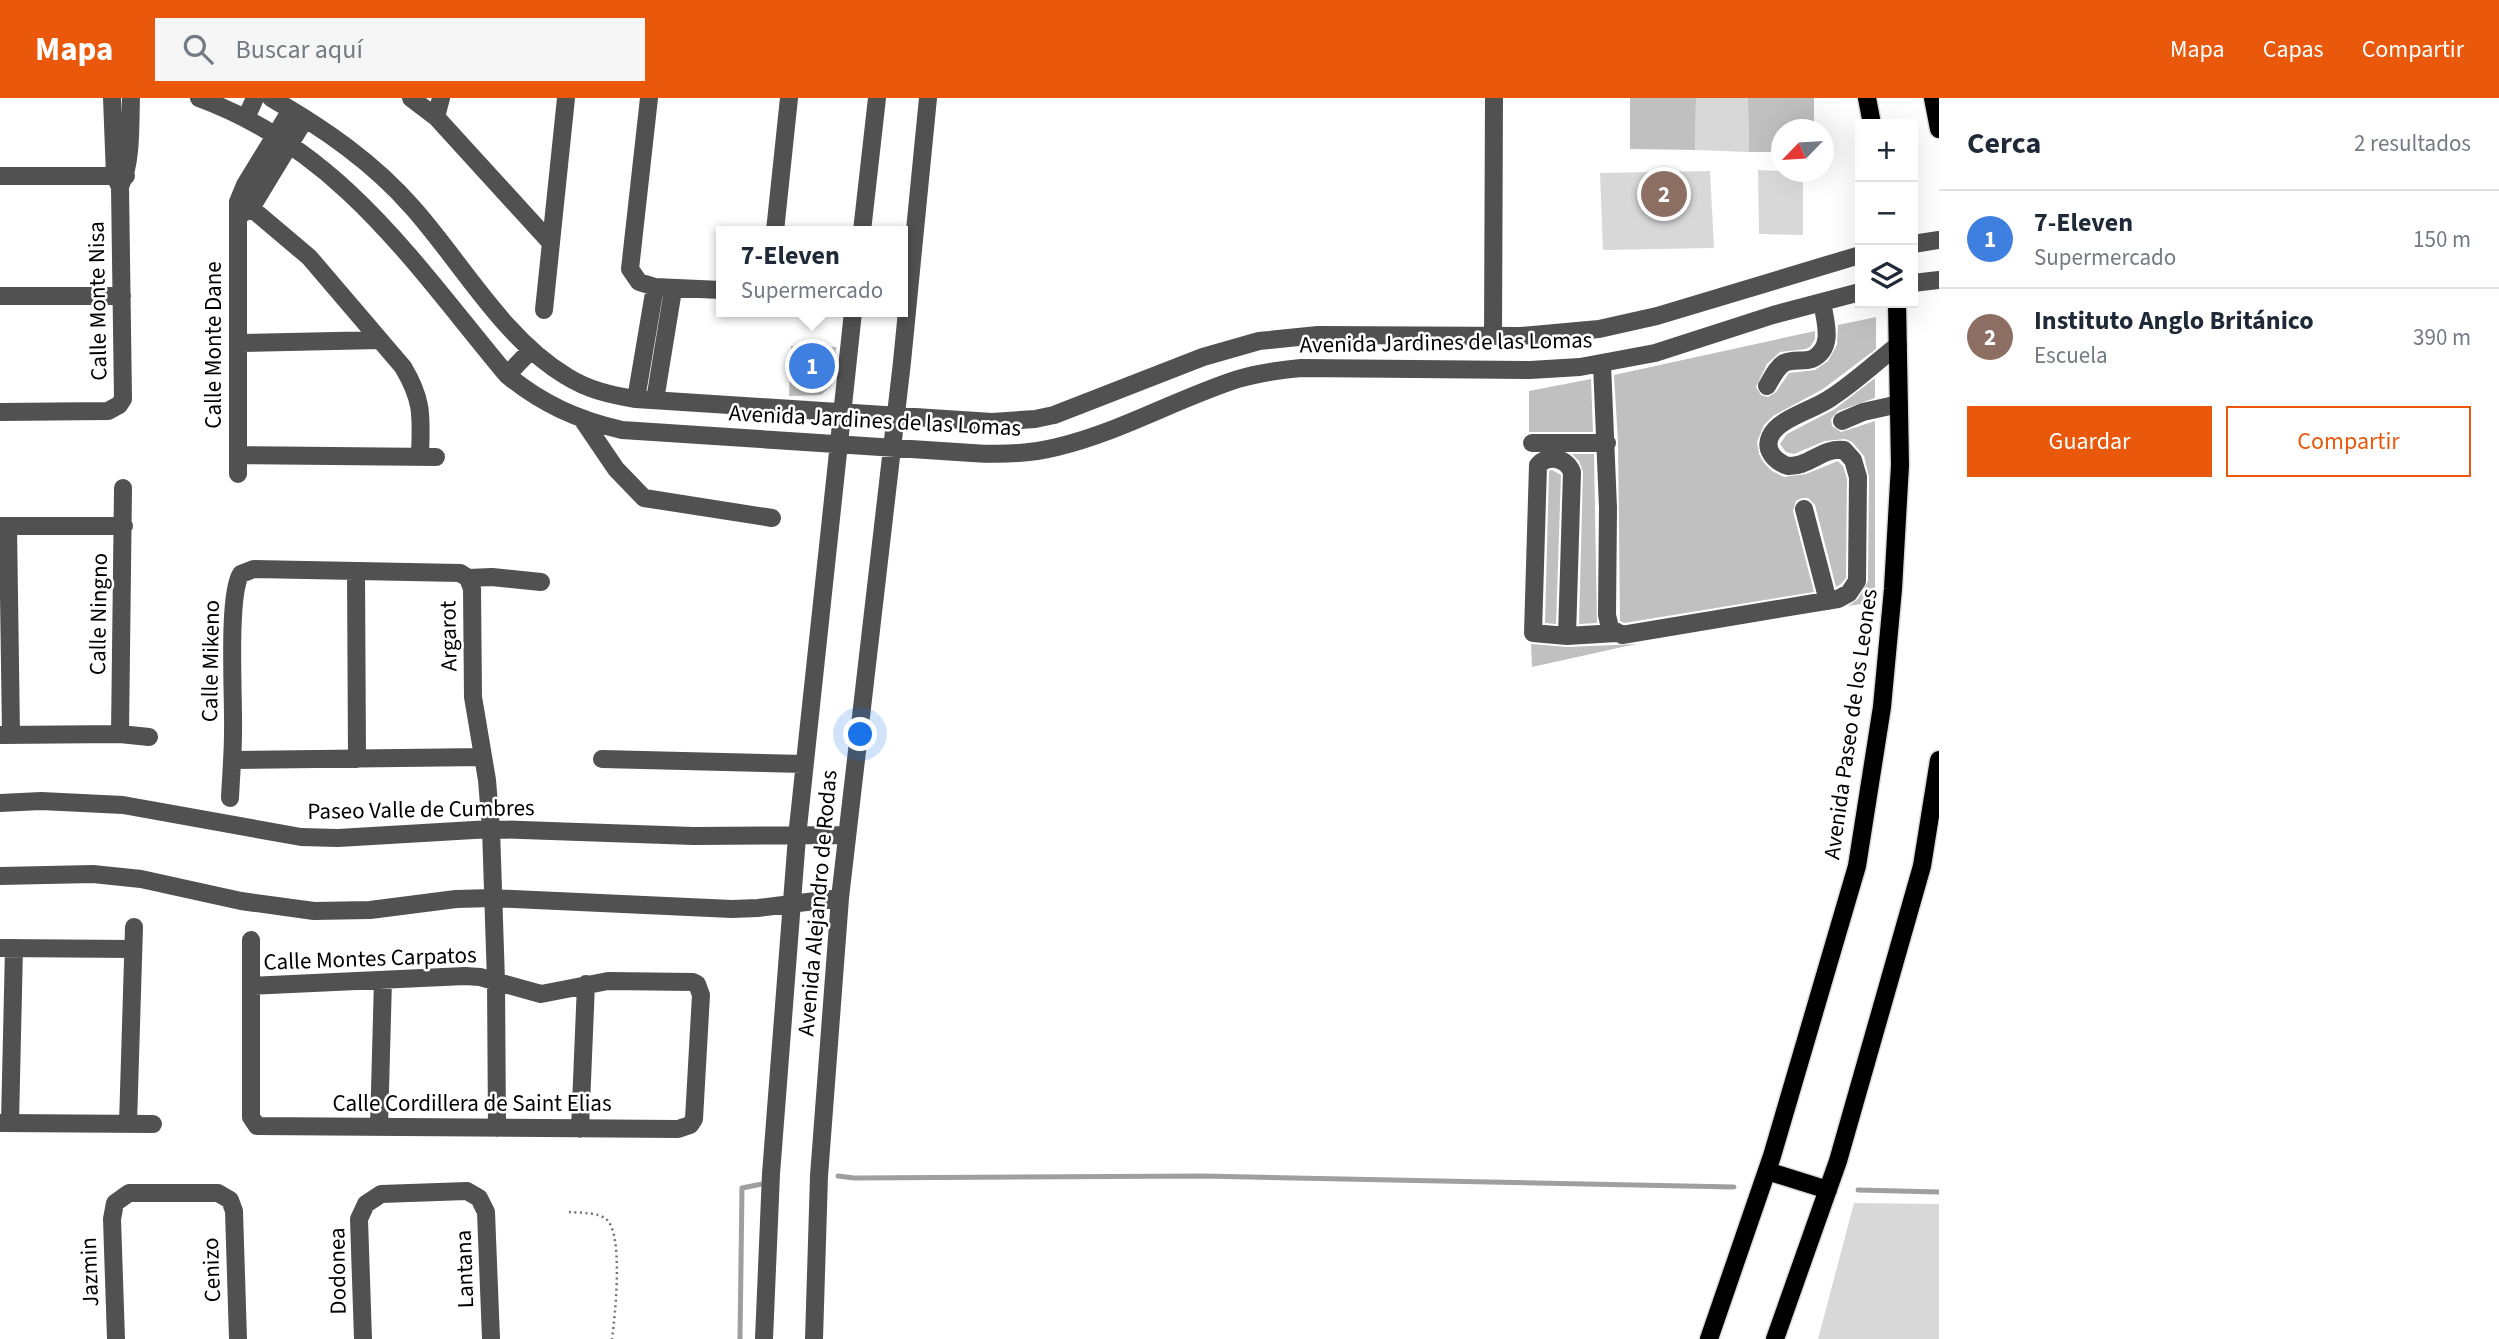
<!DOCTYPE html>
<html lang="es">
<head>
<meta charset="utf-8">
<style>
  body { margin:0; font-family:"Source Sans 3",sans-serif; background:#f6f6f7; color:#1f2937 }
  .controls { position:absolute; right:21px; top:21px; display:grid; overflow:hidden; border-radius:0px; box-shadow:0 7px 28px #0002 }
  .controls button { width:63px; height:63px; display:grid; place-items:center; padding:0; border:0; border-bottom:2px solid #e0e1e3; background:#fff; color:#1f2937; font:35px sans-serif }
  .compass { position:absolute; left:1771px; top:21px; width:63px; height:63px; border-radius:50%; background:#fff; box-shadow:0 7px 28px #0002; rotate:245deg }
  .you { position:absolute; left:861px; top:637px; width:24px; height:24px; margin:-18px; border:5px solid #fff; border-radius:50%; background:#1a73e8; box-shadow:0 0 0 10px #1a73e833 }
  .badge { display:grid; place-items:center; width:46px; height:46px; border-radius:50%; background:#ea580c; color:#fff; font-size:23px; font-weight:700 }
  .pin { position:absolute; translate:-50% -50%; border:4px solid #fff; box-shadow:0 2px 7px #0006 }
  .popup { position:absolute; left:716px; top:128px; width:192px; height:91px; box-sizing:border-box; display:grid; place-content:center; border-radius:0px; background:#fff; filter:drop-shadow(0 2px 5px #0005); font-size:23px; white-space:nowrap; color:#747a83 }
  .popup b { font-size:26px; color:#1f2937 }
  .popup::after { content:''; position:absolute; left:50%; top:100%; margin-left:-14px; border:14px solid transparent; border-top-color:#fff }
  .list { margin:0; padding:0; list-style:none }
  h2 { display:flex; justify-content:space-between; align-items:center; height:91px; margin:0; padding:0 28px; font-size:30px }
  h2 small { font-size:23px; font-weight:400; color:#747a83 }
  .list li { display:grid; grid-template-columns:46px 1fr auto; gap:21px; align-items:center; box-sizing:border-box; height:98px; padding:0 28px; border-top:2px solid #e0e1e3 }
  .list b { display:block; font-size:26px; white-space:nowrap }
  .list p { margin:0; font-size:23px; white-space:nowrap; color:#747a83 }
  .list em { font-size:23px; font-style:normal; color:#747a83 }
  .actions { display:flex; gap:14px; padding:21px 28px }
  .actions a { flex:1; padding:16px 0; border:2px solid #ea580c; border-radius:0px; text-align:center; font-size:24px; color:#ea580c }
  .actions .main { background:#ea580c; color:#fff }
  .icon { flex:none; width:38px; height:38px; fill:none; stroke:currentColor; stroke-width:2; stroke-linecap:round; stroke-linejoin:round }
  .map { position:relative; flex:none; width:1939px; height:1241px; overflow:hidden }
  header { display:flex; align-items:center; gap:42px; box-sizing:border-box; height:98px; padding:0 35px; background:#ea580c; color:#fff }
  header strong { font-size:33px }
  nav { display:flex; gap:38px; margin-inline-start:auto; font-size:24px }
  .search { width:490px; height:63px; background:#f6f6f7; display:flex; align-items:center; gap:18px; box-sizing:border-box; padding:0 24px; border-radius:0px; color:#747a83; font-size:26px }
  main { display:flex }
  aside { flex:1; background:#fff }
  .map>svg:first-child { display:block }
</style>
</head>
<body>
<header>
<strong>Mapa</strong>
<div class="search"><svg class="icon" aria-label="search" viewBox="0 0 24 24"><circle cx="10" cy="10" r="6"/><path d="M15 15l6 6"/></svg>Buscar aquí</div>
<nav><a>Mapa</a><a>Capas</a><a>Compartir</a></nav>
</header>
<main>
<div class="map">
<svg width="1939" height="1241" viewBox="0 0 1939 1241">
  <rect width="100%" height="100%" fill="#fff"/>
  <path fill="#d8d8d8" d="M1696,0H1748L1749,54L1695,52Z
    M1758,72L1803,74V137L1759,136Z
    M1710,73L1714,150L1603,152L1600,75Z
    M1854,1105L1939,1106V1241H1818Z"/>
  <g fill="none" stroke-linecap="round" stroke-linejoin="round">
    <path stroke="#9f9f9f" stroke-width="5" d="M838,1078L854,1080L1203,1078L1734,1089
      M1858,1092L1939,1094
      M740,1241L742,1090L762,1086"/>
  </g>
  <path fill="#c0c0c0" d="M1630,0H1696L1695,52L1630,51Z
    M1748,0H1814V32H1782V54H1749Z
    M1876,219V251L1823,291L1773,318L1764,327L1757,344L1759,356L1764,365L1772,373L1784,379L1806,376L1838,363L1843,368L1847,381L1846,480L1841,486L1836,489L1815,407L1808,400H1802L1796,403L1793,413L1814,494L1624,525L1620,523L1618,344L1614,277L1815,233V241L1811,248L1806,251L1780,254L1767,266L1756,289L1761,297L1768,299L1776,294L1789,275L1815,272L1828,263L1837,247L1838,227Z
    M791,248L836,249L832,287L821,297L789,298Z
    M1875,280V300L1838,313L1831,321L1832,328L1841,334L1875,323V504L1848,508L1858,501L1868,483L1869,379L1864,358L1852,344L1845,341L1825,343L1794,356L1786,354L1780,346L1787,336L1835,311Z
    M1591,281L1593,334H1529V293Z
    M1572,356H1594L1597,525L1579,526L1583,374L1579,363Z
    M1552,372L1561,377L1556,526L1545,525L1549,373Z
    M1531,546L1568,549L1636,546L1532,569Z"/>
  <g fill="none" stroke-linecap="round" stroke-linejoin="round">
    <defs>
      <path id="major" d="M1867,0L1872,26
        M1933,0L1939,31
        M1767,1073L1828,1092
        M1709,1241L1772,1058L1857,768L1882,609L1893,491L1900,367L1897,205
        M1775,1241L1838,1063L1922,768L1939,662"/>
    </defs>
    <use href="#major" stroke="#dbdbdb" stroke-width="21"/>
    <path stroke="#737373" stroke-width="2.5" stroke-dasharray="2 3.5" stroke-linecap="butt" d="M569,1114C580,1115 597,1114 606,1121C624,1135 615,1218 612,1241"/>
    <path stroke="#515151" stroke-width="18" d="M199,0C341,52 415,167 507,277C542,306 578,322 622,332L972,355C1001,357 1029,356 1057,349C1120,334 1176,301 1238,281C1258,275 1279,272 1301,270L1530,272L1580,269L1655,255L1773,217L1860,194
      M271,0C323,30 373,64 413,110C461,164 503,240 566,278C588,292 611,297 636,301L992,324L1035,321L1054,317L1203,259L1259,243L1318,237L1521,238L1599,231L1657,218L1860,157
      M411,0L436,19L551,145
      M649,0L630,171L639,184L655,189L721,192
      M436,19L441,0
      M246,20L255,0
      M0,78H126
      M121,86C132,64 130,25 131,0
      M238,104L251,110L309,159L403,269C424,304 421,320 420,359
      M243,115L251,110L305,21
      M775,133L789,0
      M862,133L877,0
      M1913,146L1939,142
      M1913,185L1939,182
      M0,198H122
      M544,212L566,0
      M1493,238L1494,0
      M239,245L380,242
      M1602,266L1608,410L1607,517L1610,530L1622,537L1838,501L1849,495L1857,483L1858,379L1853,362L1844,352C1823,349 1809,369 1788,368C1776,364 1764,353 1770,339C1777,321 1813,312 1829,301C1853,286 1875,265 1898,247
      M507,277L531,252
      M1767,288C1772,280 1776,270 1784,265C1793,261 1803,264 1812,261C1835,250 1825,223 1822,204
      M636,301L655,189
      M655,302L673,192
      M0,314L108,313L119,307L123,301L120,89L115,78L112,0
      M582,321L616,371L644,400L772,420
      M1842,323L1863,314L1899,306
      M1532,345H1607
      M238,357L436,359
      M238,376V104L245,87L291,12
      M1804,411L1828,503
      M0,428H124
      M8,428L11,636
      M356,473L357,661
      M468,480L492,479L541,484
      M1567,538L1572,374C1566,360 1549,356 1538,367L1533,535L1567,538L1616,535
      M120,636L123,390
      M0,637L120,636L149,639
      M602,661L804,666
      M232,662L483,659
      M230,700C231,678 233,656 233,634C234,604 227,497 241,476L254,471L460,475L468,480L472,491L473,599L487,682L491,731L496,883L497,1030
      M0,705L41,703L123,707L301,739L338,740L491,731L693,738L847,737
      M0,778L93,776L141,781L241,803L314,813L370,812L456,801L493,800L732,811L758,810L840,800
      M251,842V1019L257,1028L678,1031L690,1027L694,1021L701,897L697,886L693,884L608,883L541,896L480,879L465,878L251,888
      M0,850L133,851
      M0,1025L153,1026
      M10,1025L14,850
      M128,1026L134,829
      M379,1029L383,882
      M580,1031L586,886
      M116,1241L112,1121L115,1105L129,1095H218L230,1102L234,1113L238,1241
      M363,1241L359,1121L366,1106L381,1096L467,1093L479,1100L486,1114L491,1241
      M764,1241L771,1076L797,739L853,214
      M814,1241L819,1078L840,800L902,264L928,0"/>
    <use href="#major" stroke="#000" stroke-width="18"/>
  </g>
  <g text-anchor="middle" stroke-width="5" stroke-linejoin="round" paint-order="stroke">
    <g font-size="23" fill="#000" stroke="#fff">
      <text transform="translate(97 203) rotate(-91)" y="8">Calle Monte Nisa</text>
      <text transform="translate(1446 244) rotate(-1)" y="8">Avenida Jardines de las Lomas</text>
      <text transform="translate(213 247) rotate(-90)" y="8">Calle Monte Dane</text>
      <text transform="translate(875 322) rotate(3)" y="8">Avenida Jardines de las Lomas</text>
      <text transform="translate(98 516) rotate(-89)" y="8">Calle Ningno</text>
      <text transform="translate(448 538) rotate(-91)" y="8">Argarot</text>
      <text transform="translate(210 563) rotate(-89)" y="8">Calle Mikeno</text>
      <text transform="translate(1850 626) rotate(-82)" y="8">Avenida Paseo de los Leones</text>
      <text transform="translate(421 711) rotate(-1)" y="8">Paseo Valle de Cumbres</text>
      <text transform="translate(817 805) rotate(-85)" y="8">Avenida Alejandro de Rodas</text>
      <text transform="translate(370 860) rotate(-2)" y="8">Calle Montes Carpatos</text>
      <text x="472" y="1013">Calle Cordillera de Saint Elias</text>
      <text transform="translate(464 1171) rotate(-92)" y="8">Lantana</text>
      <text transform="translate(211 1172) rotate(-92)" y="8">Cenizo</text>
      <text transform="translate(337 1173) rotate(-91)" y="8">Dodonea</text>
      <text transform="translate(89 1174) rotate(-92)" y="8">Jazmin</text>
    </g>
  </g>
</svg>
<div class="controls">
<button>+</button>
<button>−</button>
<button><svg class="icon" aria-label="layers" viewBox="0 0 24 24"><path d="M12 4l9 5-9 5-9-5zM3 14l9 5 9-5"/></svg></button>
</div>
<svg class="compass" viewBox="-18 -18 36 36"><path d="M0-13l5 13h-10z" fill="#e53935"/><path d="M0 13l5-13h-10z" fill="#747a83"/></svg>
<div class="you"></div>
<div class="pin badge" style="left:812px;top:268px;background:#3f7fe0">1</div>
<div class="popup"><b>7-Eleven</b>Supermercado</div>
<div class="pin badge" style="left:1664px;top:96px;background:#8d6e63">2</div>
</div>
<aside>
<h2>Cerca<small>2 resultados</small></h2>
<ul class="list">
<li><span class="badge" style="background:#3f7fe0">1</span><div><b>7-Eleven</b><p>Supermercado</p></div><em>150 m</em></li>
<li><span class="badge" style="background:#8d6e63">2</span><div><b>Instituto Anglo Británico</b><p>Escuela</p></div><em>390 m</em></li>
</ul>
<div class="actions"><a class="main">Guardar</a><a>Compartir</a></div>
</aside>
</main>
</body>
</html>
